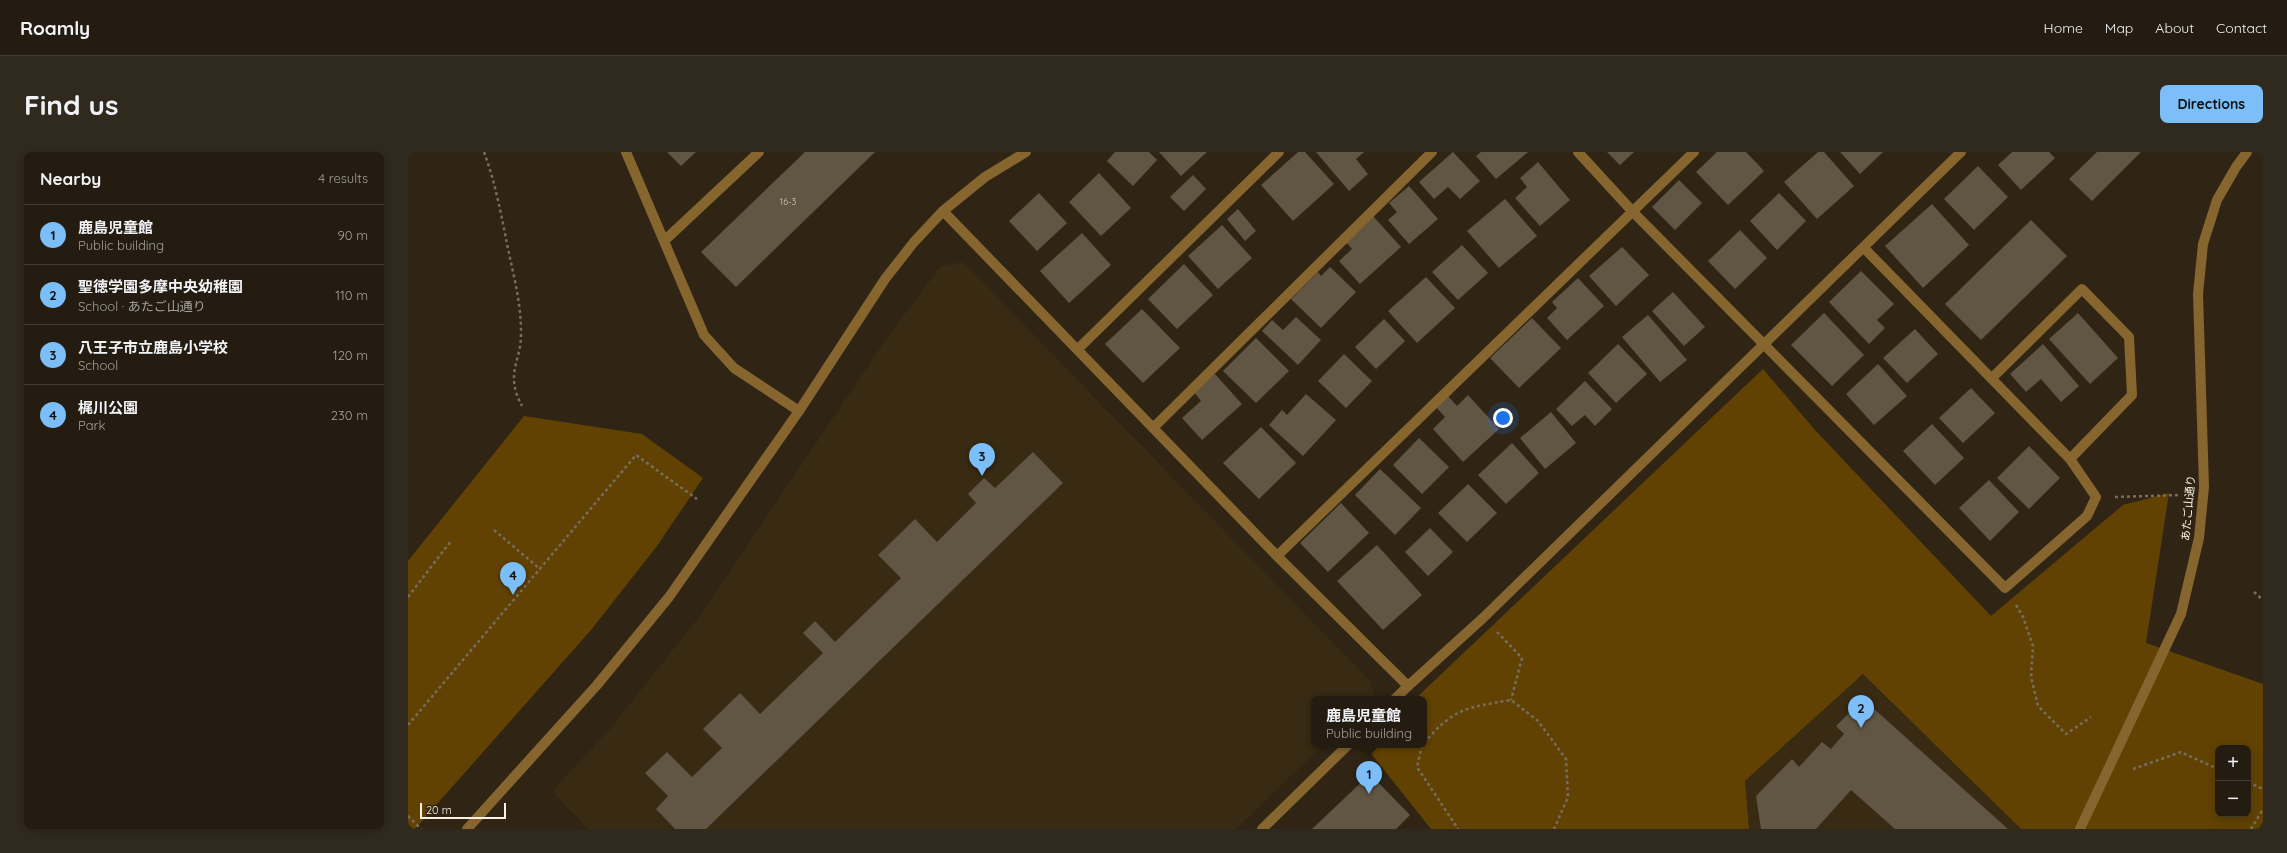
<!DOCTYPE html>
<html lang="en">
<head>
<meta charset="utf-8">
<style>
  body { margin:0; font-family:Quicksand,"Noto Sans JP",sans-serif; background:#30291e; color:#f1f3f6 }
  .controls { position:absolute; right:12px; bottom:12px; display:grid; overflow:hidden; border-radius:8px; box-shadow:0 2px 10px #0003 }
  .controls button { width:36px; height:36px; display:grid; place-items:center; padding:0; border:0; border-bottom:1px solid #413a30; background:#241c10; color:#f1f3f6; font:20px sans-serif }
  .scale { position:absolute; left:12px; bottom:10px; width:86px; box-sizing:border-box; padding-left:4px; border:2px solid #f9f2e7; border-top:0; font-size:11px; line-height:14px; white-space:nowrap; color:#f9f2e7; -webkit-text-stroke:3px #302515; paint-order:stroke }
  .you { position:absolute; left:1095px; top:266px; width:14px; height:14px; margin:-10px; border:3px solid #fff; border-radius:50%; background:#1a73e8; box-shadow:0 0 0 6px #1a73e833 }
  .badge { display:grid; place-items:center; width:26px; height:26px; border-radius:50%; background:#7bbef8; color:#111; font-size:13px; font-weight:700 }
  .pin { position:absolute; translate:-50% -33px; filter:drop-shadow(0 1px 2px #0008) }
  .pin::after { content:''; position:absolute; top:21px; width:14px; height:12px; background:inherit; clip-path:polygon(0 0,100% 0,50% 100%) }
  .popup { position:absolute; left:903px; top:544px; width:116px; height:52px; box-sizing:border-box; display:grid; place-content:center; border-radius:8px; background:#241c10; filter:drop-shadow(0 1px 3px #0005); font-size:13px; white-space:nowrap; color:#a3a19f }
  .popup b { font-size:15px; color:#f1f3f6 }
  .popup::after { content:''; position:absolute; left:50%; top:100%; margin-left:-8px; border:8px solid transparent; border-top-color:#241c10 }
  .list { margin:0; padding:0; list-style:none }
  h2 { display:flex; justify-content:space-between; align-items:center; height:52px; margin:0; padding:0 16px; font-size:17px }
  h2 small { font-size:13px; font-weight:400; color:#a3a19f }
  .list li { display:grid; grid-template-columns:26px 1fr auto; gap:12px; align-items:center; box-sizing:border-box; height:60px; padding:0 16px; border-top:1px solid #413a30 }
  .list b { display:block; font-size:15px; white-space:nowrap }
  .list p { margin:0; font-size:13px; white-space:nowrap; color:#a3a19f }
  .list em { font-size:13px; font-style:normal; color:#a3a19f }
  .map { position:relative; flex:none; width:1855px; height:677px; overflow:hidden; border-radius:8px }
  header { display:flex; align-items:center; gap:24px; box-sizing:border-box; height:56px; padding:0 20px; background:#241c10; border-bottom:1px solid #413a30 }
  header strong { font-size:19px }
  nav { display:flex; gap:22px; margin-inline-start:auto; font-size:14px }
  .intro { display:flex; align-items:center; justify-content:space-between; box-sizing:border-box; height:96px; padding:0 24px }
  h1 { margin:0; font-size:28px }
  .button { padding:10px 18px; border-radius:8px; background:#7bbef8; color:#111; font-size:14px; font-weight:700 }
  main { display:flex; gap:24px; padding:0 24px }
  aside { flex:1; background:#241c10; border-radius:8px; box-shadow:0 2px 10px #0003 }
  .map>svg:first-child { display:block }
</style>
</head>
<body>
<header>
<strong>Roamly</strong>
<nav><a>Home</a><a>Map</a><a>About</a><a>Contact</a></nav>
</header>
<div class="intro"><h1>Find us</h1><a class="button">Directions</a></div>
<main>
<aside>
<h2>Nearby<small>4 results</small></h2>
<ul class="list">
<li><span class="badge">1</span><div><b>鹿島児童館</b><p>Public building</p></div><em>90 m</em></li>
<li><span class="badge">2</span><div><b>聖徳学園多摩中央幼稚園</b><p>School · あたご山通り</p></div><em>110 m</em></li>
<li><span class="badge">3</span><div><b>八王子市立鹿島小学校</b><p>School</p></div><em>120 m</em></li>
<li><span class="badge">4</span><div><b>梶川公園</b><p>Park</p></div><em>230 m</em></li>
</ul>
</aside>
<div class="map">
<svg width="1855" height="677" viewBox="0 0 1855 677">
  <rect width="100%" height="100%" fill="#302515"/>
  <path fill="#382a13" d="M555,110L963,530L966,544L962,547H906V593H915L828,677H180L144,639L202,577L294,461L478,187L533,114Z
    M1455,522L1613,677H1341L1337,629Z"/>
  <path fill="#614203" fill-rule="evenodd" d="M1355,217L1407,278L1583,464L1715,353L1761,341L1738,491L1855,532V670L1851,677H1613L1455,522L1337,629L1341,677H1023L957,594L1016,593V547H1007ZM1810,596H1840V662H1810Z
    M116,264L234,282L295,326L249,394L183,478L7,677H0V409Z"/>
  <path fill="#615543" d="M259,0H288L273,14Z
    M397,0H467L328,135L293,100Z
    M707,0H741L749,8L725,34L699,9Z
    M751,0H799L773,24Z
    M890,0H897L926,32L885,69L853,33Z
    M908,0H956L948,7L960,22L941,39Z
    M1045,0L1072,29L1052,47L1040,35L1026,47L1011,30Z
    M1073,0H1120L1088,27L1068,4Z
    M1199,0H1226L1212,13Z
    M1309,0H1338L1356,19L1320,53L1288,20Z
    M1410,0H1416L1446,34L1409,67L1376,30Z
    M1432,0H1475L1452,22Z
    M1604,0H1641L1647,6L1613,38L1590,13Z
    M1689,0H1733L1684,49L1661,27Z
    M1130,10L1162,48L1132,74L1107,46L1119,35L1112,26Z
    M1570,14L1600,45L1566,78L1536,47Z
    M691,21L723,56L693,84L661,50Z
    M785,23L798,37L776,59L762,45Z
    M1271,28L1294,51L1267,78L1244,55Z
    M1001,34L1030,67L1001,92L980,68L989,60L981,51Z
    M631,41L659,71L629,99L601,69Z
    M1371,41L1398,69L1369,98L1342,69Z
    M1097,47L1129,84L1091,116L1059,79Z
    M1524,52L1561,93L1515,136L1477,94Z
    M830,57L848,79L837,89L819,67Z
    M964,63L993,95L952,132L931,109L944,97L936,88Z
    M1623,68L1659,104L1573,188L1537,152Z
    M814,73L844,106L810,137L780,104Z
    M1332,78L1359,106L1327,137L1300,109Z
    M674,81L703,113L661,151L632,119Z
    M1054,93L1080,121L1050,148L1024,120Z
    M1214,95L1241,123L1208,154L1181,124Z
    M776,112L805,143L769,177L740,147Z
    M922,115L948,140L913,176L883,147L910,120L913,124Z
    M1453,119L1486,152L1469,168L1477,176L1461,192L1421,150Z
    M1018,125L1047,156L1009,191L980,159Z
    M1170,126L1196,154L1159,188L1139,166L1149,156L1144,150Z
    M1265,140L1297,175L1276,194L1244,159Z
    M734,157L772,196L735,231L697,192Z
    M1416,161L1456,203L1424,234L1383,193Z
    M1670,161L1710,206L1682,232L1641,187Z
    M1240,163L1279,208L1252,230L1214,185Z
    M888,165L913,188L890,213L854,179L864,168L875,178Z
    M1124,166L1153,196L1111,236L1082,206Z
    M976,167L997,189L968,217L947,195Z
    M1507,177L1530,202L1499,231L1475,206Z
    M848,186L881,219L848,251L815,219Z
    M1210,192L1239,222L1208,251L1180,221Z
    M1635,192L1671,234L1653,250L1633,227L1618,240L1602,222Z
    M936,202L964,229L938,256L910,229Z
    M1470,212L1499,244L1466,273L1438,242Z
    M807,222L834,252L794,288L774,266L793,249L786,240Z
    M1177,229L1204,257L1187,274L1177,263L1164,274L1148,257Z
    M1563,236L1587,261L1555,291L1531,266Z
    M898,242L928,268L895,304L861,273L874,258L879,263Z
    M1060,243L1091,277L1055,310L1025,277L1037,265L1028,255L1040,244L1049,254Z
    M1143,260L1168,291L1137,317L1112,286Z
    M1524,272L1556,306L1527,333L1495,299Z
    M853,275L888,311L851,347L815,311Z
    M1011,286L1041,315L1014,342L985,313Z
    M1104,291L1131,321L1098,352L1070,323Z
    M1621,294L1652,326L1621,357L1589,326Z
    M625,300L655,331L298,677H267L248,657L260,644L237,621L259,600L284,625L314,596L295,577L332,541L352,562L415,501L395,481L407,469L427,490L493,426L470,403L507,367L529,390L568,351L560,342L576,326L587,336Z
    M972,317L1013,356L987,383L947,343Z
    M1581,328L1611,360L1582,389L1551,356Z
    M1060,332L1089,361L1059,390L1030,361Z
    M933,351L961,381L920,420L892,391Z
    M1022,376L1045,400L1020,424L997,400Z
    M969,393L1014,443L975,478L929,429Z
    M1455,547L1600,677H1487L1443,638L1408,677H1353L1348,644L1384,607L1391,615L1414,590L1423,597L1436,582L1428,574Z
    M962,622L1002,663L988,677H904Z"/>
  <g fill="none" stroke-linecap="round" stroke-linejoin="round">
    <path stroke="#776d5f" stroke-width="2.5" stroke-dasharray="3 3" stroke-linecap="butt" d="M76,0C87,30 93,61 99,92C105,121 113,150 113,180C114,209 96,221 114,254
      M1707,345L1773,343
      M86,378L132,417
      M1846,440L1855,448
      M0,445L43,389
      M1608,453L1615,465L1625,494L1623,525L1630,554L1658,582L1683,565
      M1089,480L1114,506L1103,548
      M0,573L228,303L289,347
      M1016,591C1047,555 1058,556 1103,548L1130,569L1158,607L1160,645L1146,677
      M1014,593L1009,615L1050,677
      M1725,617L1773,600L1810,617
      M1840,630L1855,637
      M0,664L13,677
      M1843,677L1855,657"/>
    <path stroke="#86652e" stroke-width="10" d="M218,0L296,183L326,216L391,259
      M256,89L351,0"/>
    <path stroke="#86652e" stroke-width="10" d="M1170,0L1225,60L1597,436L1679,364L1688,345L1662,307L1456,96
      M535,59L869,404L1000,534L1075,466L1553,0
      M670,197L871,0
      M1585,225L1674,137L1721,185L1724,243L1662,307
      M746,275L1024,0
      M869,404L1286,0"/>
    <path stroke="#86652e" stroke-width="10" d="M987,547L1000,534
      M59,677L189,533L261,445L391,259L477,127L506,90L535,59L577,25L618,0
      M854,677L940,593
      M1672,677L1773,462L1791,386L1796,335L1790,142L1795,92L1809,48L1828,15L1839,0"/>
  </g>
  <g text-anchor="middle" stroke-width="3" stroke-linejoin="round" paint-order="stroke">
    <g font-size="9" fill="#d3cbbe">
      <text x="380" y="53">16-3</text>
    </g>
    <g font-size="11" fill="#f9f2e7" stroke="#302515">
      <text transform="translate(1780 356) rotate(-85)" y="4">あたご山通り</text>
    </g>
  </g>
</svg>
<div class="controls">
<button>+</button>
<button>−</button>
</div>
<div class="scale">20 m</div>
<div class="you"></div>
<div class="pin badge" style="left:961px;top:642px">1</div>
<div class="popup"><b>鹿島児童館</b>Public building</div>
<div class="pin badge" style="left:1453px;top:576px">2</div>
<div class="pin badge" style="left:574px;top:324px">3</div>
<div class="pin badge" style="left:105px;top:443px">4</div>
</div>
</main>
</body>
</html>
